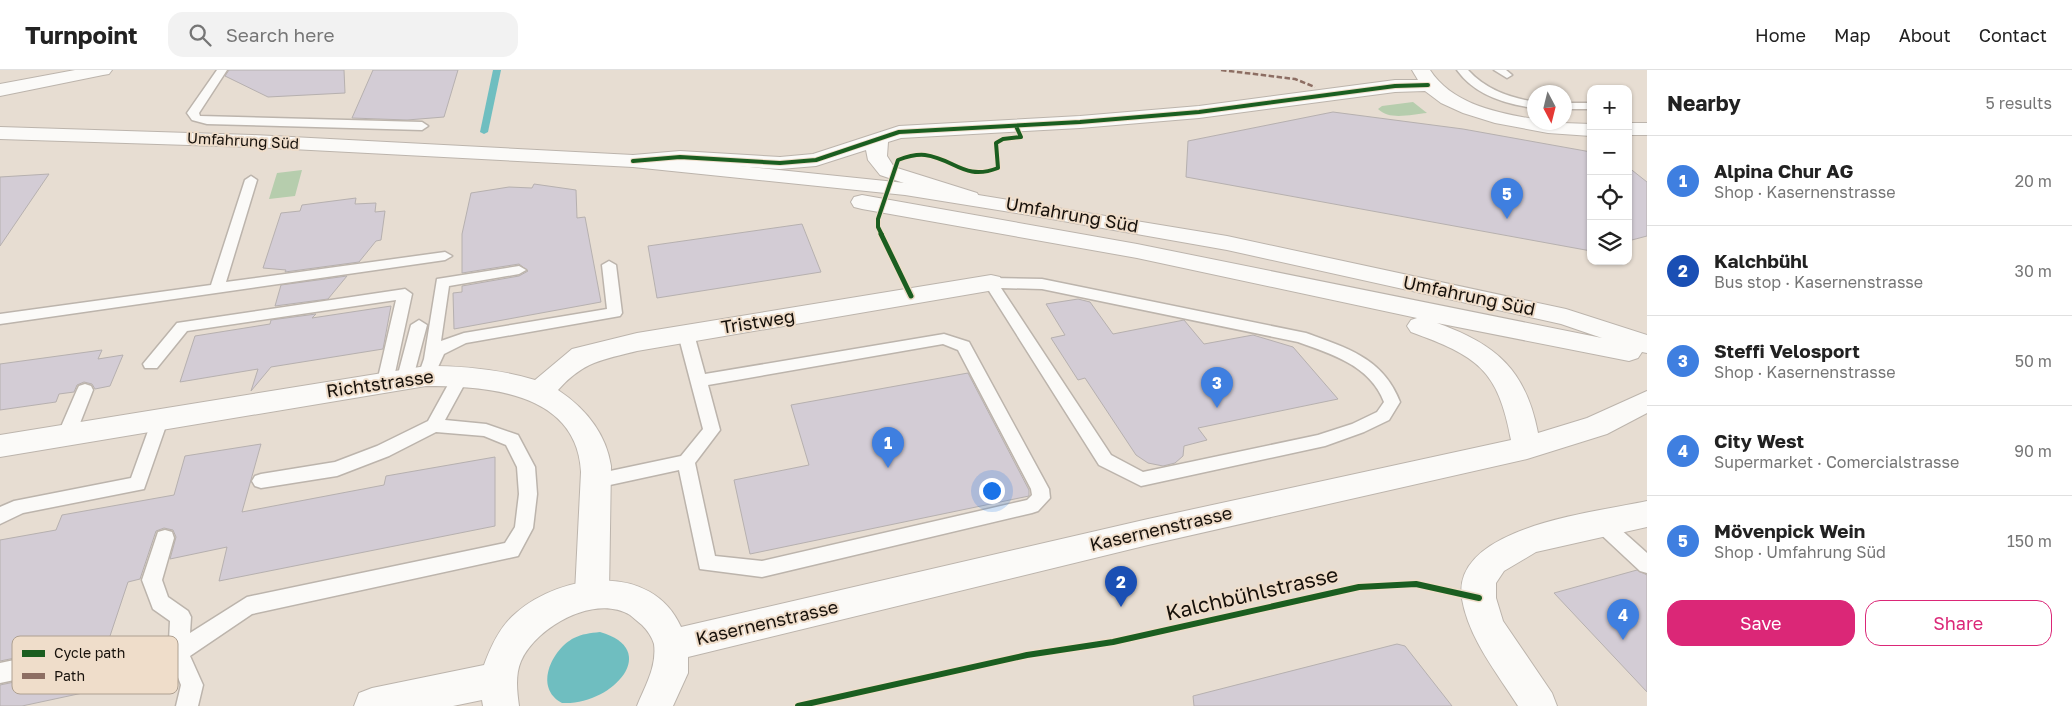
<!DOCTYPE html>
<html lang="en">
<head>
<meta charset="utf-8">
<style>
  body { margin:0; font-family:"Golos Text",sans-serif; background:#f2f2f2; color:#222 }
  .controls { position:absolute; right:15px; top:15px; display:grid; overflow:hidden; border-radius:10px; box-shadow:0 1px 4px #0004 }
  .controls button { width:45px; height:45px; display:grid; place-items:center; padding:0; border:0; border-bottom:1px solid #e0e0e0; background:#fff; color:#222; font:25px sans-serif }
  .compass { position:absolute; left:1527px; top:15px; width:45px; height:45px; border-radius:50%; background:#fff; box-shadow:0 1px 4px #0004; rotate:173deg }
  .you { position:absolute; left:991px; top:420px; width:18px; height:18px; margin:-12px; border:4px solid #fff; border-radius:50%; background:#1a73e8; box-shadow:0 0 0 8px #1a73e833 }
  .badge { display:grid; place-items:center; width:32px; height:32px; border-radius:50%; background:#db2777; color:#fff; font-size:16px; font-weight:700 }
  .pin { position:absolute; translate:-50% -41px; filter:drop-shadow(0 1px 2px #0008) }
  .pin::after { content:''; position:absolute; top:26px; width:18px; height:15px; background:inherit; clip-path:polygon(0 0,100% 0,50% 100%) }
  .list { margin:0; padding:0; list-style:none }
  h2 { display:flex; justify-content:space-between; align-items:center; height:65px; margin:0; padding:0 20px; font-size:21px }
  h2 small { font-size:16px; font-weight:400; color:#767676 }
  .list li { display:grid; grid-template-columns:32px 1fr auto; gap:15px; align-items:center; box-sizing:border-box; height:90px; padding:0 20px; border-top:1px solid #e0e0e0 }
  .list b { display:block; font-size:19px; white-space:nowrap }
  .list p { margin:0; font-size:16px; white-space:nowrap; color:#767676 }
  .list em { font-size:16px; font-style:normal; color:#767676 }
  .actions { display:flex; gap:10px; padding:15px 20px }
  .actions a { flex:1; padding:11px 0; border:1px solid #db2777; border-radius:15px; text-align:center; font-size:18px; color:#db2777 }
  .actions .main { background:#db2777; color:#fff }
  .icon { flex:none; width:28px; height:28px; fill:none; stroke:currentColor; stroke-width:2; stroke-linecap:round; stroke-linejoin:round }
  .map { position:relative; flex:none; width:1647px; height:636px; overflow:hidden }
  header { display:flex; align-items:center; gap:30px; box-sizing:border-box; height:70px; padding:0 25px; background:#fff; border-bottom:1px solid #e0e0e0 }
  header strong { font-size:24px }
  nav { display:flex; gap:28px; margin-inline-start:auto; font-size:18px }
  .search { width:350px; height:45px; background:#f2f2f2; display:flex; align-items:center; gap:12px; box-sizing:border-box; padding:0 18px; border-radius:15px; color:#767676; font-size:19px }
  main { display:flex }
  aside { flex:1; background:#fff }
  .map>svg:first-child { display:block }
</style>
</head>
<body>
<header>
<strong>Turnpoint</strong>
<div class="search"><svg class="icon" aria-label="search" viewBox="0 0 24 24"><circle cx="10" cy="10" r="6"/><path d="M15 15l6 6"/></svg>Search here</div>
<nav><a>Home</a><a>Map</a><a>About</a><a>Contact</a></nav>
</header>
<main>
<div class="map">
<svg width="1647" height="636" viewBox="0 0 1647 636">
  <rect width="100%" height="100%" fill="#e7ddd2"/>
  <path fill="#b6cdad" d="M1413,32L1427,43C1412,44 1390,51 1378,39L1382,36Z
    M302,100L295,126L269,129L277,103Z"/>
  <path fill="#6fbec0" d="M600,562C663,580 611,636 562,633C533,618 552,579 574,568C582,564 590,563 600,562Z"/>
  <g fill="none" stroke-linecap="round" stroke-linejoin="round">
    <path fill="#6fbec0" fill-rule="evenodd" d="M493,0H501L488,62L484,64L480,62Z"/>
  </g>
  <path fill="#d3ccd5" stroke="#b6b0af" d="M229,0H344L345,23L268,27L225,6Z
    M373,0H458L444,47L407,50L352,48Z
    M1333,42L1463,59L1591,82V181L1186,107L1188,71Z
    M1628,97L1647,112V166L1628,171Z
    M49,104L0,176V107Z
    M534,114L576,120L577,148L585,147L601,232L454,259L453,223L462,222V216L519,206L528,201L519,194L462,203V164L471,123L509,117L532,118Z
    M356,128L355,134L376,133L375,142L385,141L381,170L376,171L359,192L285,202L286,200L263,198L281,143L300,141L302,135Z
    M802,154L821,202L657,228L648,176Z
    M347,206L328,229L275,236L281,215Z
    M1078,229L1090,232L1113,264L1184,250L1204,274L1253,265L1293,277L1338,329L1198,358L1207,370L1184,376L1183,386L1175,393L1163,396L1148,393L1136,385L1085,308L1078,310L1051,268L1065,265L1046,234Z
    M391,236L383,279L271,297L251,321L258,299L180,312L195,266L270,254L271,250L316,244L312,248Z
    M102,280L98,289L123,285L110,316L95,319L92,314L84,312L77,315L74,322L59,324L56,332L0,340V294Z
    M968,303L1029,420V426L750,484L734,410L809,395L791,335Z
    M261,374L242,442L384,415L386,406L495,387V456L219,511L227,477L170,489L176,467L173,460L164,458L156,461L140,509L128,512L109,569L0,591V470L56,460L62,445L174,425L185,386Z
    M1637,500L1647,505V622L1554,523Z
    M1397,574L1405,576L1452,636H1194L1193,626Z
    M101,594L92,621L22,636H0V615Z"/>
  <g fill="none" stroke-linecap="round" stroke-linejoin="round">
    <defs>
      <path id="lane" d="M217,0H227L199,43L200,46L422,52L428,56L422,60L207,54L192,50L187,43Z
        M1457,0H1468C1486,20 1509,27 1534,32V38C1505,34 1475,25 1457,0Z
        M1494,0H1506L1512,5L1507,8Z
        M1564,33H1591V39H1564Z
        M251,106L257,110L226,212L445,182L452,186L445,190L0,254V244L211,215L245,110Z
        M609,191L616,195L622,243L620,246L466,273L444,284L432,310H420L418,306L424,289L437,209L519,196L526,200L519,204L449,216L441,271L464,263L607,239L602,195Z
        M991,208L1042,209L1306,263C1347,278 1383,288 1400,332L1389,350L1364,362L1325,376L1141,416L1099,395L984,213ZM1001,218L1042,219L1298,272C1331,284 1370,295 1384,332L1377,342L1352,354L1318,365L1143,402L1111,385Z
        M405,219L412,224L393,312L391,316H379L377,312L396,230L187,261L157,298H145L143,294L177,253Z
        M419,250L427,255L413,308L411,312H399L397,308L411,255Z
        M686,259L691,260L694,264L705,304L944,264L969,272L1049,419L1050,428L1038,441L1032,443L762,507L700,499L679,400L596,418L590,416L587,411L590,406L596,404L681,386L703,359L678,264L681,260ZM943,274L958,280L1031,419L1032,425L1027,430L762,491L715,486L695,393L720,360L708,315Z
        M461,300L467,302L469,306L445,350L486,354L518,365L535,397L537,424L533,458L518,486L252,544L190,586L203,615L198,636H176L181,615L172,592L105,591L0,613V593L105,571L169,572L170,551L153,539L142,510L158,462L165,460L172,462L174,468L162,510L168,527L188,541L191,547L190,563L247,527L505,473L515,457L519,424L517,397L506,375L484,366L436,362L389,386L337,406L261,418L255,416L252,411L255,406L261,404L335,392L377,376L428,351L455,302Z
        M85,314L91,316L93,320L75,366L72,371L66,372L60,371L57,366L77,320L79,316Z
        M160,344L166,346L168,350L144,419L23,443L0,454V437L14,431L131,408L152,350L154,346Z
        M1602,446L1609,449L1647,483V503L1640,501L1595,459L1593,454L1595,449Z"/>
      <path id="street" d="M75,0H112L109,4L103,5L0,26V14Z
        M1412,0H1430C1452,34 1497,43 1534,49V52L1591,54V66L1548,63L1495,53L1463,43L1441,33L1425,21L1395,22L1199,48L1080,58L901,68L888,72L887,86L894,97L977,123L980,128L977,133L969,135L880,105L868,90L866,80L816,96L780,99L680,93L633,97L626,95L623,91L626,87L633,85L680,81L780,87L813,84L899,56L1080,46L1199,36L1395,10H1418Z
        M1628,53H1647V65H1628Z
        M991,205L1000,207L1003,213L1000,219L637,281C602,290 584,291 558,320C585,338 606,363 611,396L609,523L604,533L592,538L580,533L575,523L581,402C577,322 487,316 426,316L0,387V365L426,296C463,296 499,299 535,310L572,279L637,263Z
        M1647,431V457L1536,482L1504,501L1496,513V528L1503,551L1552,623L1557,636H1518C1497,603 1469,569 1462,529C1450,456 1598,442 1647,431Z"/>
      <path id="primary" d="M0,57L252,65L633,85L905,113L1227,166L1566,239L1647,265V283L1642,282L1638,288L1629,291L1437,253C1496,274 1526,300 1538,363L1587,348L1647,321V343L1607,364L1527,389L1148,475L688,587V603L673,636H637C645,616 657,597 654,574C652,567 647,560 642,555C638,552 634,548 630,545C595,524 537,556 521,591C515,605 517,621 519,636H483L482,630L453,636H354L359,623L372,618L484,595C491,576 500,556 516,543C562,503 652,492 681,557L1148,449L1511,370C1498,299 1477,286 1411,262L1407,256L1411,250L1417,248L1137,188L862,139L854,137L851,132L854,127L862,125L1137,174L1602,268L1561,254L1227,180L1029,145L905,125L633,97L252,77L0,69Z"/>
    </defs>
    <use href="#lane" stroke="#bcb4ac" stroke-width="3"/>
    <use href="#street" stroke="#bcb4ac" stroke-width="2"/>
    <use href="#primary" stroke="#bcb4ac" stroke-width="2"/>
    <use href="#lane" fill="#fbfaf8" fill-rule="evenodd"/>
    <use href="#street" fill="#fbfaf8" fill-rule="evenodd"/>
    <use href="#primary" fill="#fbfaf8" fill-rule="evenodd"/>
    <path stroke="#8d6e63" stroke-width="2.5" stroke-dasharray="5.5 2.5" stroke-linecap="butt" d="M1221,0L1295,9L1315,17"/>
    <defs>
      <path id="cycleway-far2" d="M633,91L680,87L780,93L816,90L899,62L1080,52L1199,42L1395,16L1428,15
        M882,165L878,157V149L898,90C906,87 916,84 925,85C955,89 964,111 998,98L996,73L1003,69L1021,67L1016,56"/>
      <path id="cycleway-far1" d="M881,164L911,226"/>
      <path id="cycleway" d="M798,636L1027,585L1113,572L1359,517L1416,514L1479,528"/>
    </defs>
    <use href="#cycleway-far2" stroke="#efddca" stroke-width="6"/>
    <use href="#cycleway-far1" stroke="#efddca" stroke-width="8"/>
    <use href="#cycleway" stroke="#efddca" stroke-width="9"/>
    <use href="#cycleway-far2" stroke="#1b5e20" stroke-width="4"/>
    <use href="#cycleway-far1" stroke="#1b5e20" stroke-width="5"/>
    <use href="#cycleway" stroke="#1b5e20" stroke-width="6"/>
  </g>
  <g text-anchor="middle" stroke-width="4" stroke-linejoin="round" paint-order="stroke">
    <g font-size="15" fill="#17110b" stroke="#efddca">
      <text transform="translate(243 71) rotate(3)" y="5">Umfahrung Süd</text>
    </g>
    <g font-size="18" fill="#17110b" stroke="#efddca">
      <text transform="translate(1072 145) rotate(10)" y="6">Umfahrung Süd</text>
      <text transform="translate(1469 226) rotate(12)" y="6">Umfahrung Süd</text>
      <text transform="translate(758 252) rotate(-9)" y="6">Tristweg</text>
      <text transform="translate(380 314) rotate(-8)" y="6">Richtstrasse</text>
      <text transform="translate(1161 459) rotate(-13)" y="6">Kasernenstrasse</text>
      <text transform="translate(767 553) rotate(-13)" y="6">Kasernenstrasse</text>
    </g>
    <g font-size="21" fill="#17110b" stroke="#efddca">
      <text transform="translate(1252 524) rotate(-13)" y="7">Kalchbühlstrasse</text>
    </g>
  </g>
  <rect x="12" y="566" width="166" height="58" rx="8" fill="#efddca" stroke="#aea091" stroke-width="1"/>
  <rect x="22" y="580" width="23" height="7" fill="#1b5e20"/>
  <rect x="22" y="603" width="23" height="6" fill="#8d6e63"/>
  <g font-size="14" fill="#17110b">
    <text x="54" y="588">Cycle path</text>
    <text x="54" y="611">Path</text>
  </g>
</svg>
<div class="controls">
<button>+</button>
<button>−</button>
<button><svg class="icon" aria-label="locate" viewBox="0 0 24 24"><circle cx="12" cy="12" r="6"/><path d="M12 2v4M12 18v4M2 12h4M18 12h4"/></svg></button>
<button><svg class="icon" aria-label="layers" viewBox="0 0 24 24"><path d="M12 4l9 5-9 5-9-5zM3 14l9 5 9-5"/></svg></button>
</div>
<svg class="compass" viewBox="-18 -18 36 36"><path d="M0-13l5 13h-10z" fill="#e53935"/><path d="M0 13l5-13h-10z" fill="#767676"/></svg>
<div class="you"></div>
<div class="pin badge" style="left:888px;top:398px;background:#3f7fe0">1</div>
<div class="pin badge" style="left:1121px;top:537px;background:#1a4fb4">2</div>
<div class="pin badge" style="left:1217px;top:338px;background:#3f7fe0">3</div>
<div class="pin badge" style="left:1623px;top:570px;background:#3f7fe0">4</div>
<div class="pin badge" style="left:1507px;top:149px;background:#3f7fe0">5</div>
</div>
<aside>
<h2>Nearby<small>5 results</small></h2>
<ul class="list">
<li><span class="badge" style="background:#3f7fe0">1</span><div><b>Alpina Chur AG</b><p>Shop · Kasernenstrasse</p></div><em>20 m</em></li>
<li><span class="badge" style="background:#1a4fb4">2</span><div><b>Kalchbühl</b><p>Bus stop · Kasernenstrasse</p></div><em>30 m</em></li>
<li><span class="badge" style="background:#3f7fe0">3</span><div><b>Steffi Velosport</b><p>Shop · Kasernenstrasse</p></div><em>50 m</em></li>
<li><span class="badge" style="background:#3f7fe0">4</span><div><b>City West</b><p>Supermarket · Comercialstrasse</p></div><em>90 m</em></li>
<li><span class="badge" style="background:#3f7fe0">5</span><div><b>Mövenpick Wein</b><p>Shop · Umfahrung Süd</p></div><em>150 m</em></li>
</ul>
<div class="actions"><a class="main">Save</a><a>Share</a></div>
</aside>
</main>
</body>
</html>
